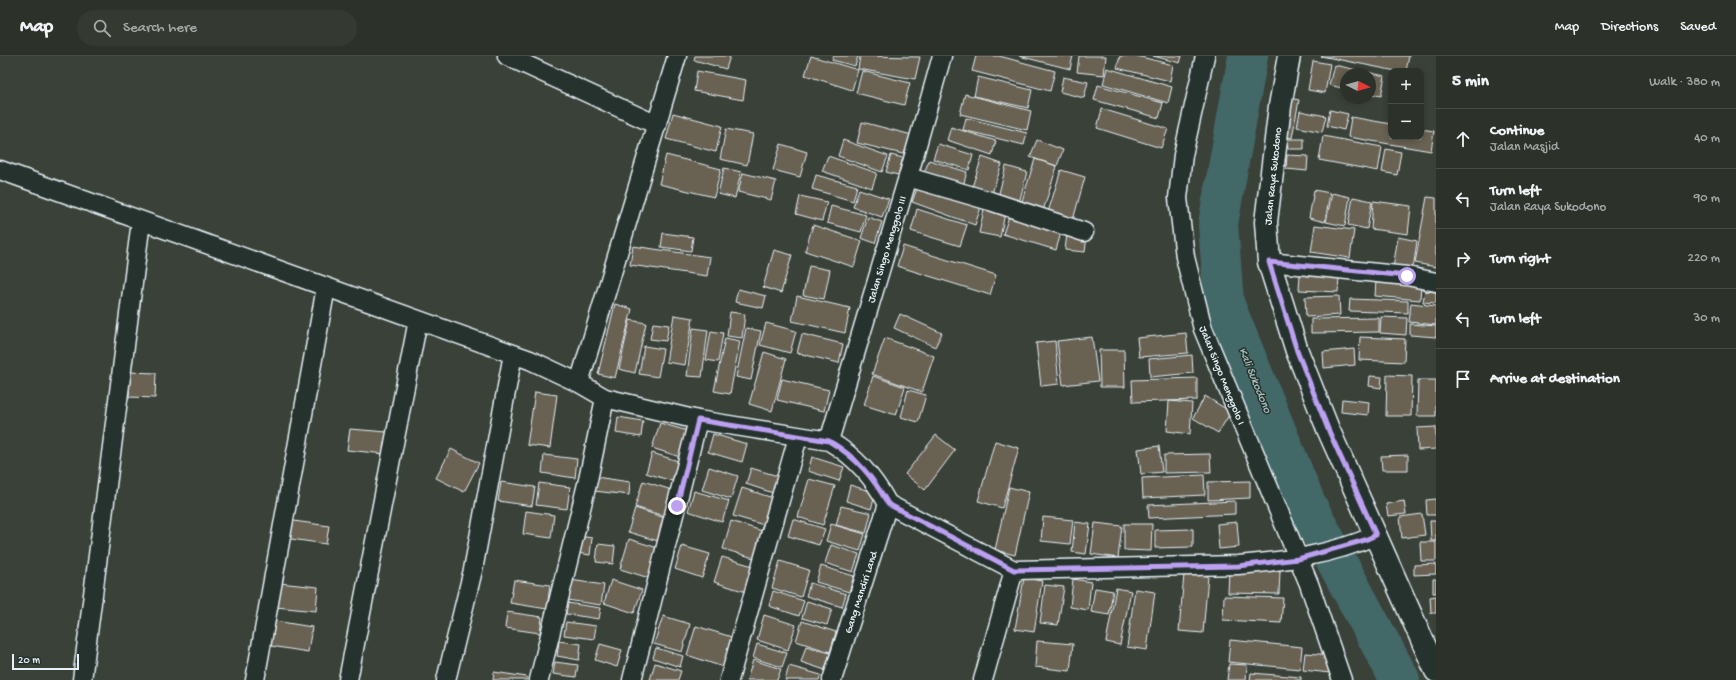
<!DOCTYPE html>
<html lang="en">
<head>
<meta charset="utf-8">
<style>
  body { margin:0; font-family:"Gochi Hand",sans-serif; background:#343932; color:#f1f3f6 }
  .controls { position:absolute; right:12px; top:12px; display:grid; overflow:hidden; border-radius:8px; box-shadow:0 2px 6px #0003 }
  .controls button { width:36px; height:36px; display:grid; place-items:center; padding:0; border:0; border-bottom:1px solid #484c47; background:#2c312a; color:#f1f3f6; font:20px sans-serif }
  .compass { position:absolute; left:1340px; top:12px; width:36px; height:36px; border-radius:50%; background:#2c312a; box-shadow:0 2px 6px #0003; rotate:96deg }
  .scale { position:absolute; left:12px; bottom:10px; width:67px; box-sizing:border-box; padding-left:4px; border:2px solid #e8f1f8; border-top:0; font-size:11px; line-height:14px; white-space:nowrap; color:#e8f1f8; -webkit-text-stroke:3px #26332d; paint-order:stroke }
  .stop { position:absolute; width:12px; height:12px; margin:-9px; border:3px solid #bca0f2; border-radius:50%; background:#fff }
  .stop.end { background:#bca0f2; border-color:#fff; box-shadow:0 1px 4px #0008 }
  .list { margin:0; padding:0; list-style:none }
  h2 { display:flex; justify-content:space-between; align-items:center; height:52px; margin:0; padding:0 16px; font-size:17px }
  h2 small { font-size:13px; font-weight:400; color:#a6a9a8 }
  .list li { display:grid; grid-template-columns:26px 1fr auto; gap:12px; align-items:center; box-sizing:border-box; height:60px; padding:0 16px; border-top:1px solid #484c47 }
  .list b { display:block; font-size:15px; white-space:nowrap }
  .list p { margin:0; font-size:13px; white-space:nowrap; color:#a6a9a8 }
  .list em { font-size:13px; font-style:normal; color:#a6a9a8 }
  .icon { flex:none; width:22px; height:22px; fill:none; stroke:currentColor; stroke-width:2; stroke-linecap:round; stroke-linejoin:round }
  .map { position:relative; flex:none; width:1436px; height:624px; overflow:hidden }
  header { display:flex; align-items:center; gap:24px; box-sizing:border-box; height:56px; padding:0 20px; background:#2c312a; border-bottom:1px solid #484c47 }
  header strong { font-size:19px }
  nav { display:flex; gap:22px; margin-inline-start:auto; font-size:14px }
  .search { width:280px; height:36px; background:#343932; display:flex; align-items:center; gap:10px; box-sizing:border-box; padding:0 14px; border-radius:22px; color:#a6a9a8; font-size:15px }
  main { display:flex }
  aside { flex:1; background:#2c312a }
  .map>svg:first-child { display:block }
</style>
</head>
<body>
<header>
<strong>Map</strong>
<div class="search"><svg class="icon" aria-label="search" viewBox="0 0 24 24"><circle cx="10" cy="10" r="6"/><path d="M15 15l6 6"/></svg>Search here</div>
<nav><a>Map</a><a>Directions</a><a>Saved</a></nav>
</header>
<main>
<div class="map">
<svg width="1436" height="624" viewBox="0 0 1436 624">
  <rect width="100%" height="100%" fill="#3a4138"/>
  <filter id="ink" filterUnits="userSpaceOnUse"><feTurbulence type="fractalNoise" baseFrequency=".025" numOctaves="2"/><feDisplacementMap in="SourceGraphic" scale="8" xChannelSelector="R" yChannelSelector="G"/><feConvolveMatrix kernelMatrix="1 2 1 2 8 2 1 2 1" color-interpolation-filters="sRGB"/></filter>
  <g filter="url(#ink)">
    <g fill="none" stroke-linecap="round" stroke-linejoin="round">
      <path stroke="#436867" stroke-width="40" d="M1248,0L1218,168L1224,247L1306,448L1400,624"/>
    </g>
    <path fill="#696252" stroke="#e8f1f8" d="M695,0H730L726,13L694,4Z
      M811,0L858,14L852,34L805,19Z
      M833,0H858L855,10L832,4Z
      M860,0L920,1L915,23L858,13Z
      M976,0H999L1055,15L1050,35L972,15Z
      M1019,0H1073L1070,13Z
      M1079,0H1106L1104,19L1077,16Z
      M1120,0H1137L1173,9L1170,25L1117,12Z
      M1153,0H1182L1180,7Z
      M1321,0H1409L1406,15H1396Z
      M1313,5L1330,8L1325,37L1308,34Z
      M1334,9L1385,20L1381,40L1370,38V18H1346V33L1329,29Z
      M1107,12L1172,31L1168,47L1103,28Z
      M697,15L746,24L743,44L694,35Z
      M862,15L910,27L904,49L856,37Z
      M978,21L1032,34L1028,52L974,40Z
      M1063,21L1088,26L1084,42L1060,36Z
      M1098,29L1163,47L1159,62L1094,44Z
      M965,38L1031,55L1027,74L960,58Z
      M1290,42L1299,44L1292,82L1282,80Z
      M1102,53L1168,73L1161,92L1097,72Z
      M1330,54L1348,58L1344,74L1327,70Z
      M1300,55L1326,60L1322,76L1297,71Z
      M673,57L722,70L716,96L666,83Z
      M1351,61L1391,68V81H1421V73L1434,75L1431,95L1348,81Z
      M966,62L1027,77L1024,89L963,74Z
      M862,66L912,79L907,99L857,87Z
      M951,71L996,85L992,99L947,84Z
      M726,73L753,78L747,109L720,103Z
      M1323,80L1382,91L1378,115L1319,104Z
      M1287,83H1304V93H1288Z
      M843,84L888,100L882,116L838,100Z
      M1037,84L1063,94L1057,110L1030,101Z
      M781,88L807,96L800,121L773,114Z
      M938,88L973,99L969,114L933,103Z
      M1386,93L1401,96L1397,119L1382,116Z
      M666,99L721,113L714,141L659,128Z
      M891,99L903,102L898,119L886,116Z
      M1287,99L1308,100L1307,115L1286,113Z
      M828,100L877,117L872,132L822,115Z
      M982,101L1002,108L992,137L972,131Z
      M1035,103L1057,110L1043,155L1021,148Z
      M929,104L967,116L963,130L924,117Z
      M1006,110L1027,116L1019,147L998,141Z
      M724,112L741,116L735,142L718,138Z
      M1061,114L1085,121L1073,164L1048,156Z
      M743,117L776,125L771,144L738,136Z
      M816,119L857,130L853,145L812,133Z
      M919,127L981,151L975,169L912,146Z
      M859,133L889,143L882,161L853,151Z
      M1314,134L1330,137L1325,166L1309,162Z
      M1332,137L1350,141L1345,170L1326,166Z
      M800,140L827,146L822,165L796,158Z
      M1353,141L1372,145L1367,173L1348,169Z
      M1427,141L1436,142V211L1415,207Z
      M1373,145L1411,150L1408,178L1371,173Z
      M985,148L1006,153L1000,181L979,177Z
      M831,150L866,159L861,176L827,167Z
      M917,153L967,169L960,190L911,175Z
      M1010,157L1062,173L1056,194L1003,178Z
      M868,161L882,166L875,187L861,182Z
      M813,169L862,185L854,211L805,195Z
      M1315,169L1354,174L1350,202L1311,196Z
      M663,177L693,181L691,195L661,191Z
      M1067,178L1087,181L1085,196L1065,194Z
      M1398,181L1417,185L1413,214L1393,212Z
      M633,190L710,201L707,220L630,209Z
      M903,190L996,219L990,239L897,210Z
      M774,194L792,199L781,237L763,231Z
      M809,210L830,214L824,243L803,239Z
      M1300,219L1339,222L1338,236L1299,234Z
      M1376,224L1421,228L1420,244L1375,240Z
      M738,233L766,240L763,252L735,246Z
      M1425,235L1436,236V247L1423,246Z
      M797,240L850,252L845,277L792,265Z
      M1339,240L1340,259L1306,261L1305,241Z
      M1350,243L1408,245V257L1349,255Z
      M1411,247L1436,250V269L1409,266Z
      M615,248L632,253L615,322L598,318Z
      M730,256L745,258L742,282L727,280Z
      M900,258L942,277L935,291L894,272Z
      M674,259L693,262L685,309L666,306Z
      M1381,261L1407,262L1406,279L1380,277Z
      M1379,262V276L1311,277V263Z
      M630,264L646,267L635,317L619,313Z
      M653,267L669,269L666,285L650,283Z
      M766,267L796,275L790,297L760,289Z
      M1410,268L1436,270V281L1410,279Z
      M693,272L708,274L702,321L687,320Z
      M746,272L761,275L751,324L736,321Z
      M711,275L723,277L718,306L706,304Z
      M1186,277L1188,297L1139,301L1137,282Z
      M802,278L843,288L839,307L797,297Z
      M1092,281L1098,325L1063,329L1057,285Z
      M1360,281L1405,283L1404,306L1359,304Z
      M725,282L740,285L730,338L714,335Z
      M885,282L934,300L922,336L872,318Z
      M1055,285L1059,328L1041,330L1036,287Z
      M644,290L663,293L658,321L639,318Z
      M1354,293L1355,309L1324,312L1323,296Z
      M1099,294H1124L1125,331H1100Z
      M764,296L786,303L772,355L749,348Z
      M1192,299L1193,317L1150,321L1149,303Z
      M130,316L156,317L155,342L129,341Z
      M1387,319L1412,320L1411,360H1386Z
      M873,320L905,331L896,359L864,349Z
      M1370,320L1382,321L1381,332L1369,330Z
      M1197,322V344L1133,346L1132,324Z
      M782,323L829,334L824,355L777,344Z
      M1418,324H1436V360H1417Z
      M908,334L926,339L918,366L901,361Z
      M535,336L557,339L550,392L527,389Z
      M1205,340L1231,356L1218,377L1193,362Z
      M1342,343L1369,346L1368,359L1341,356Z
      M1169,345L1192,347L1190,378L1167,375Z
      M618,361L643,365L641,381L616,377Z
      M660,367L688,375L680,401L652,392Z
      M1436,371V393L1418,394L1417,372Z
      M350,373L387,376L385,398L347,394Z
      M713,378L747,388L742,406L708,396Z
      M936,379L955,394L925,434L905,418Z
      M995,385L1019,392L1002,452L978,445Z
      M1159,390L1162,416L1141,418L1138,393Z
      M451,393L479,407L464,436L436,422Z
      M652,397L678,405L672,425L646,417Z
      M1210,398L1211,416L1164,417V399Z
      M544,399L577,403L575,422L542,417Z
      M1408,399V414H1382L1381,400Z
      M812,401L844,411L839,425L808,415Z
      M709,411L738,420L731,443L702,434Z
      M751,412L781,421L776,438L746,428Z
      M1204,419L1205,439L1143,442L1142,422Z
      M596,421L630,426L629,439L594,435Z
      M809,423L835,430L823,469L798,461Z
      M643,425L672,434L664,460L635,451Z
      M1250,425V442L1208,444V426Z
      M501,426L535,431L532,450L498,445Z
      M539,427L570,431L567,453L536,449Z
      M850,429L876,437L871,453L846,445Z
      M1009,431L1029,436L1015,499L995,494Z
      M742,432L773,442L764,469L733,460Z
      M694,435L729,445L722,466L688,455Z
      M1436,443V459H1427L1426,444Z
      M1235,445V458L1149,462L1148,449Z
      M1404,445L1406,458L1388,460L1386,448Z
      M841,450L871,457L866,477L836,469Z
      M635,452L665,462L658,485L628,476Z
      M526,455L554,459L551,482L523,478Z
      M1422,458L1425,479L1402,482L1400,461Z
      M1043,461L1073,464L1070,488L1041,485Z
      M793,463L825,473L819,489L788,480Z
      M287,464L329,470L326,488L284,482Z
      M731,465L762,475L754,502L723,493Z
      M1430,465H1436V485H1431Z
      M1075,466L1090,468L1086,498L1072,496Z
      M1237,466L1239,491L1219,493L1217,468Z
      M1095,467L1122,470L1118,502L1091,498Z
      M831,468L865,478L860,495L826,485Z
      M1124,468H1152L1151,495L1124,494Z
      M1193,473V491L1155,492V474Z
      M579,480L592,482L590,499L577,497Z
      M629,483L658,492L649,522L620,513Z
      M1420,486H1436V505H1421Z
      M598,488L615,490L613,508L596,506Z
      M831,489L859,498L853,516L825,507Z
      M682,490L710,498L702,522L675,513Z
      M722,501L753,510L746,536L714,526Z
      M780,505L809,514L801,541L772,532Z
      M1436,508V518L1414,519V509Z
      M821,510L854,520L849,536L816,526Z
      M1229,514L1280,515L1279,538L1228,537Z
      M1184,518L1208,520L1203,577L1179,575Z
      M1024,522L1042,525L1034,576L1015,573Z
      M1073,523L1091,526L1088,554L1070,551Z
      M1433,523H1436V537H1433Z
      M514,524L550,529L547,553L510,547Z
      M570,524L604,529L601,549L567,544Z
      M611,524L642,534L634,557L604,547Z
      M279,527L318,531L316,555L276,551Z
      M810,527L846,538L842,551L806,540Z
      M1045,529L1064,531L1058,569L1040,567Z
      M1095,532L1113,535L1109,559L1091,556Z
      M1116,532L1131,535L1120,589L1106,586Z
      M1135,533L1155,536L1147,594L1127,591Z
      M773,535L804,545L799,560L769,550Z
      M1224,540L1283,542L1281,567L1223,564Z
      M1436,540V557H1431L1430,541Z
      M807,545L832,553L827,569L802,562Z
      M567,547L601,552L599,563L566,558Z
      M507,556L542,561L540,577L505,572Z
      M764,559L796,569L788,594L757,584Z
      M663,560L690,568L682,596L654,588Z
      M275,565L312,571L308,596L271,590Z
      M802,565L836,576L830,596L796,585Z
      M566,566L596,570L594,583L564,579Z
      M696,570L735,582L726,612L687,599Z
      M1230,584L1302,591L1300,613L1228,606Z
      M559,585L581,588L579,604L557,600Z
      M1037,585L1073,588L1070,615L1035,611Z
      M600,588L622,594L617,611L595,604Z
      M757,588L787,597L782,611L753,602Z
      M806,590L830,597L825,614L801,606Z
      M656,592L683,600L680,611L653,602Z
      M1305,597L1332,599L1330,617L1303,614Z
      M753,604L781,613L777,624H747Z
      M555,606L578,609L576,621L553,618Z
      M655,607L681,615L678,624H650Z
      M1229,608L1247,609L1246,624H1227Z
      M789,610L821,619L819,624H785Z
      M494,616L527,621V624H493Z
      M1251,617L1301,621V624H1250Z"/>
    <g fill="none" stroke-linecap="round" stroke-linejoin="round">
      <defs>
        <path id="minor" d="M507,0L657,69
          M1205,0L1183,99L1178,142L1185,201L1203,273L1309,528L1342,624
          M0,114L530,304L579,327L605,342L698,364L829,385C856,401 873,421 888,448L1014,514L1238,509C1285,505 1332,499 1376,479
          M908,121L990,145L1084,176
          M1269,206L1407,220L1436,226
          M579,327L677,0
          M829,385L908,121L942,0
          M82,624L141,165
          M255,624L326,231
          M348,624L418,264
          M446,624L473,514L513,298
          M539,624L588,424L605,342
          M632,624L698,364
          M729,624L798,381
          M832,624L888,448
          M983,624L1014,514"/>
        <path id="secondary" d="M1289,0L1280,50L1266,166L1269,206L1297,295L1328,373L1436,615"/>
      </defs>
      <use href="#minor" stroke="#e8f1f8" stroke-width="21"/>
      <use href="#secondary" stroke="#e8f1f8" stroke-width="25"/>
      <use href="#minor" stroke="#26332d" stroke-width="18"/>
      <use href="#secondary" stroke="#26332d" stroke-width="22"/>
    </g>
  </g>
  <g fill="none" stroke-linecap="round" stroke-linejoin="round" filter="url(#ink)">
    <path stroke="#bca0f2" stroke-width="5" d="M677,450L698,364L829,385C856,401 873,421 888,448L1014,514L1238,510L1298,503L1365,484L1376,479L1328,373L1297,295L1269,206L1407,220"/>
  </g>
  <g text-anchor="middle" stroke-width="3" stroke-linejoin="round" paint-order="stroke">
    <g font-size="11" fill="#e8f1f8" stroke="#26332d">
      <text transform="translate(1272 120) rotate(-84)" y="4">Jalan Raya Sukodono</text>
      <text transform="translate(886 193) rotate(-73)" y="4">Jalan Singo Menggolo III</text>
      <text transform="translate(1223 319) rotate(68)" y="4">Jalan Singo Menggolo I</text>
      <text transform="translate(860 536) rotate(-72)" y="4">Gang Mandiri Land</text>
    </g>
    <g font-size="12" font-style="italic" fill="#a6babe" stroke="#26332d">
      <text transform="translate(1256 324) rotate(68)" y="4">Kali Sukodono</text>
    </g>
  </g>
</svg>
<div class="controls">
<button>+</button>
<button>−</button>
</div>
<svg class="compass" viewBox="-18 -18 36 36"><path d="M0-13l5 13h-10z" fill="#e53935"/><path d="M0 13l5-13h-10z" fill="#a6a9a8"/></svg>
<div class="scale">20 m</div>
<div class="stop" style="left:1407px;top:220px"></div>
<div class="stop end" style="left:677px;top:450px"></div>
</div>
<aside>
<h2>5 min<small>Walk · 380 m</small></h2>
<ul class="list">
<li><svg class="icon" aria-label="ahead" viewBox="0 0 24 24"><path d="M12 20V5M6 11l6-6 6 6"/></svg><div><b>Continue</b><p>Jalan Masjid</p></div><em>40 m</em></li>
<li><svg class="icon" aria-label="left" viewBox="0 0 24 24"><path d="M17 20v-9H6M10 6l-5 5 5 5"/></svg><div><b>Turn left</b><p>Jalan Raya Sukodono</p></div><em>90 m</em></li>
<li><svg class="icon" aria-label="right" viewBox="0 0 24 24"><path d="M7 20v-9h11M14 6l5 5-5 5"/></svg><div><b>Turn right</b></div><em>220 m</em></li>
<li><svg class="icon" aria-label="left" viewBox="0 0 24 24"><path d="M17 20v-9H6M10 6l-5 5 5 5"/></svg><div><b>Turn left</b></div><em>30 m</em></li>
<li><svg class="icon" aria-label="arrive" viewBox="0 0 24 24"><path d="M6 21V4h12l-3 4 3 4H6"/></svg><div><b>Arrive at destination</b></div></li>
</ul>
</aside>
</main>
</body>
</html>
